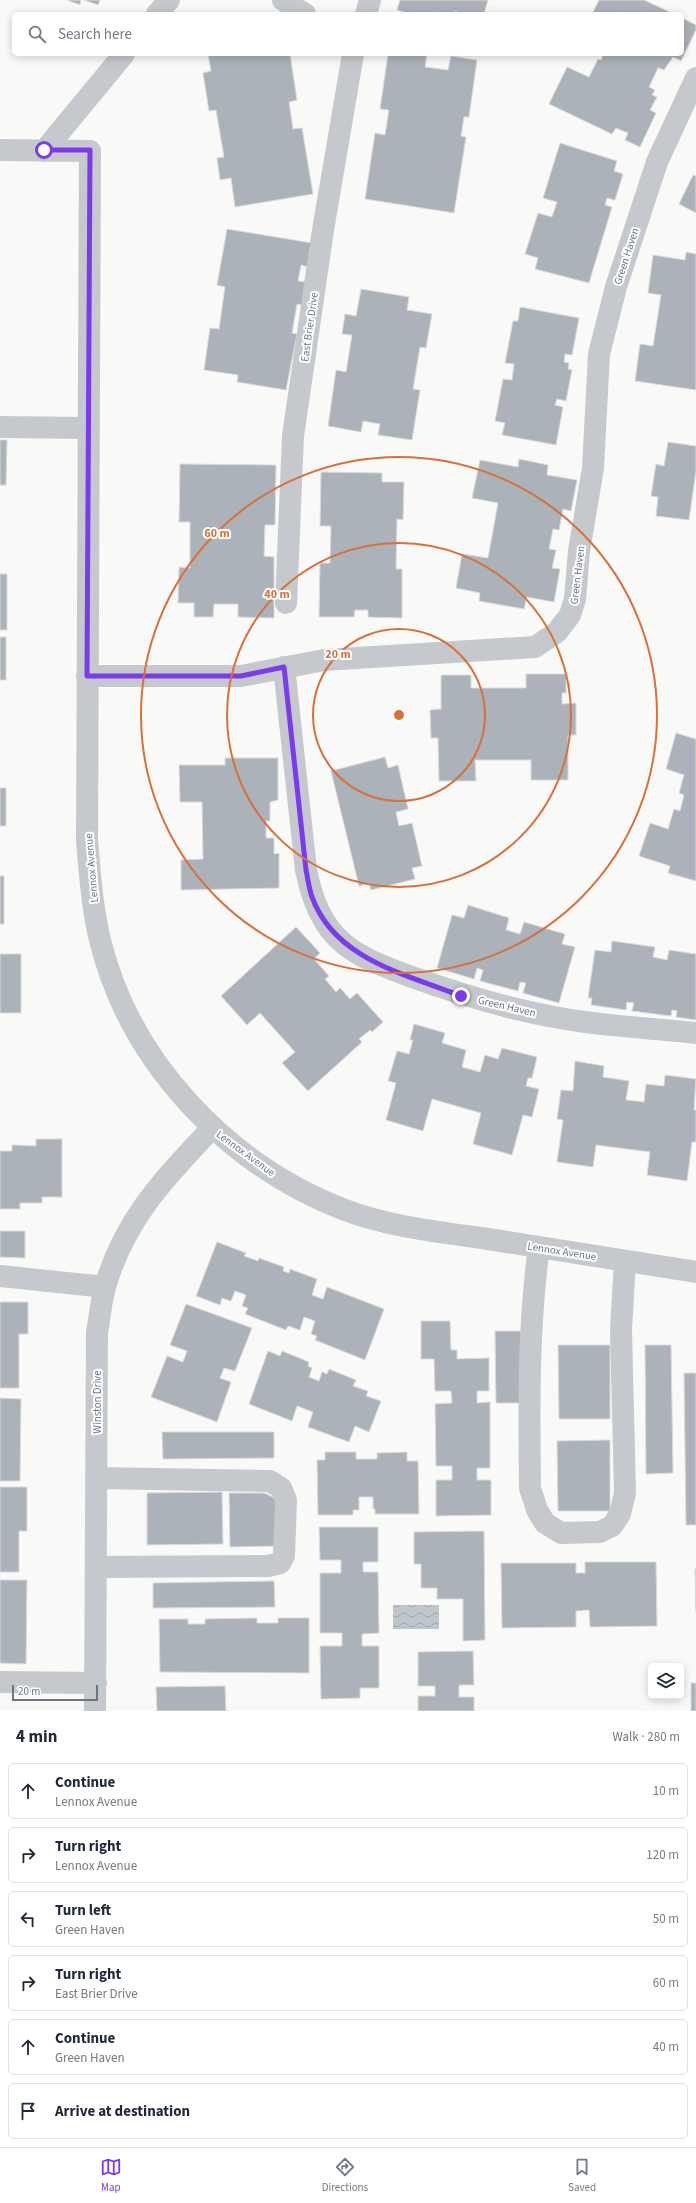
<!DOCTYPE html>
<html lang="en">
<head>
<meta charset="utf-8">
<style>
  body { margin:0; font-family:"Source Sans 3",sans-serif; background:#f6f6f7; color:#1f2937 }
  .controls { position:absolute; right:12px; bottom:12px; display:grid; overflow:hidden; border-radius:6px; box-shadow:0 2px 10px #0003 }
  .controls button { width:36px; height:36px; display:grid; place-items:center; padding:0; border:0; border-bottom:1px solid #e0e1e3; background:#fff; color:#1f2937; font:20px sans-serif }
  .scale { position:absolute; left:12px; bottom:10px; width:86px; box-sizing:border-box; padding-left:4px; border:2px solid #6a7686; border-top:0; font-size:11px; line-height:14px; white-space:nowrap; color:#6a7686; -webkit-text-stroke:3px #fff; paint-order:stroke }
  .stop { position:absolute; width:12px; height:12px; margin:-9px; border:3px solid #7c3aed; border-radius:50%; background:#fff }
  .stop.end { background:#7c3aed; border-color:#fff; box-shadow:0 1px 4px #0008 }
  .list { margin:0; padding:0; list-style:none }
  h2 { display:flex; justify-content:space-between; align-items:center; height:52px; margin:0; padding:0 16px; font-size:17px }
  h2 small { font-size:13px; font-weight:400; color:#747a83 }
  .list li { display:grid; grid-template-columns:26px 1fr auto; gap:12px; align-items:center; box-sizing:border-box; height:56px; margin:0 8px 8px; padding:0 8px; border:1px solid #e0e1e3; border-radius:6px }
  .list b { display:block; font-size:15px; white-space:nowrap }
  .list p { margin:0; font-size:13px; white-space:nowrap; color:#747a83 }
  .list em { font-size:13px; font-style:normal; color:#747a83 }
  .icon { flex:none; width:22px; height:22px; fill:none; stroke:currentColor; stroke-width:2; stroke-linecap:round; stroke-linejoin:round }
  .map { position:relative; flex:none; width:696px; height:1711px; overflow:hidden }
  .search { position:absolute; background:#fff; box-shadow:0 2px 10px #0003; left:12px; right:12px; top:12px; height:44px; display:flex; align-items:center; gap:10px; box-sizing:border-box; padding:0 14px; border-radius:6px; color:#747a83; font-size:15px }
  .sheet { height:436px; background:#fff }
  nav { display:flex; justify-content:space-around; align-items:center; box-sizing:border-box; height:56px; border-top:1px solid #e0e1e3; background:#fff; font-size:11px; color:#747a83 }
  nav a { display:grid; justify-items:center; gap:2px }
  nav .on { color:#7c3aed }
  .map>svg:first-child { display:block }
</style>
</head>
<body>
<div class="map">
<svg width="696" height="1711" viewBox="0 0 696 1711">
  <defs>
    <pattern id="water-waves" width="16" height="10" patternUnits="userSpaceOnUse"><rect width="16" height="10" fill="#bfc7cd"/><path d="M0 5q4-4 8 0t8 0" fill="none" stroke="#9fa6ac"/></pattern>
  </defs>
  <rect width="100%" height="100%" fill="#f9f9f7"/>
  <path fill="url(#water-waves)" d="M393,1605H439V1629H393Z"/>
  <path fill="#acb2b9" stroke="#dbdbd9" d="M67,0H81L80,5Z
    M84,0H100L98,5Z
    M400,0H488L484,14H463L455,11L454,14L437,12L436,14H411L397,10Z
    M599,0H644L674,14H592Z
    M682,18L696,25V30L681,61L673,57L664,70L658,68L649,87L655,90L652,95L657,97L650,110L656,113L640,147L625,140L628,133L616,128L612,134L549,104L567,67L589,77L598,59L601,60L603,54H682Z
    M208,54H290L297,100L289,102L293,129L302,128L313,194L235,207L231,178L220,180L217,158L224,157L216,110L209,111L203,73L211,71Z
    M388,54H427L425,67L448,70L451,56L477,60L469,117H464L461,136L466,137L454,213L365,199L375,133L385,135L389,110L380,109Z
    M560,143L617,161L614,171L623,174L615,200L607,198L605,205L612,207L589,283L535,269L538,258L525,254L538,213L552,217L557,202L543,198Z
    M693,175L696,176V213L679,204Z
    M227,229L312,243L308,267L301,265L298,281L306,282L302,305L297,304L292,333L297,334L286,390L237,382L238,375L204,370L210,328L219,329L225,287L217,285Z
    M686,252L696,254V390L635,381L640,344L653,346L661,295L648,293L653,255L685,260Z
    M361,289L409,297L407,310L432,314L426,348L420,347L413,389L420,390L412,440L378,435L380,424L363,421L361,432L328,426L336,370L346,372L352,335L342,334L345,314L356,316Z
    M520,307L579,318L572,355L565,354L564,362L569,363L568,369L572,370L566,401L557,399L555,405L563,407L556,445L502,435L505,423L495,421L503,379L512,380L514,364L505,363L513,321H518Z
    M0,440H7L6,485H0Z
    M668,442L696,446V471L689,520L656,516L658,497L651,496L656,464L664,466Z
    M519,459L548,465L547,475L577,480L571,511L563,509L559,530L553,529L549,549L556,550L552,568L560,569L554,602L527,597L524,609L479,601L480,593L456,588L462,554L488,558L498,503L472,498L480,460L518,467Z
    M180,464L276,465L275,525H265L264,556L274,557V618L238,617V604H214L213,617H194V603H178L179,567L190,568V522H179Z
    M321,472L382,473V482H404L403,520L397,519L396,569H402V618L368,617V610H355L354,617H319L320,563H330L331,526H320Z
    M0,574H7V630H0Z
    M0,637H6V680H0Z
    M526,674H566V693H562V704L576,703V735H568V780H531V760H475L476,781H439L438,738H431L430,710L441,709V675H471V688H526Z
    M676,733L696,739V881L668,873L670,866L639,856L650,823L668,829L674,809L680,811L684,795L679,793L684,775L666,769Z
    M385,757L388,768L398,765L408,809L396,812L399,826L412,823L422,866L412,868L415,879L371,890L369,883L359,886L331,771Z
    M225,758H278V800L270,802V821H266V838H274V854L279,853V888L181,890V860L203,859L202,802H180L179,765H225Z
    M0,788H6V826H0Z
    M0,876H4V924H0Z
    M468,905L509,918L506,930L520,934L524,922L565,934L562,944L575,947L559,1003L523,993L526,983L520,982L518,991L480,981L483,970L477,968L474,979L437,968L452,915L464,918Z
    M296,927L320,953L314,959L329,976L325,979L336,992L340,988L350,999L357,993L383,1022L372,1032L370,1030L359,1039L362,1042L308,1091L282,1063L295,1052L260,1013L247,1025L221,996Z
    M612,941L655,947L653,957L667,960L669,950L696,954V1020L676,1017L677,1011L672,1010L671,1016L632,1011L634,1003L627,1002L626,1010L591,1005L592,998H588L595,950L611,952Z
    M0,954H21V1013H0Z
    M414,1024L445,1033L442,1043L466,1050L462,1067L480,1072L485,1055L498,1059L502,1048L537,1057L532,1078H528L526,1086L539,1089L532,1117L523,1115L512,1155L473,1144L481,1113L432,1099L423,1131L386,1120L396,1083L388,1081L397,1051L409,1054L413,1040H410Z
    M575,1061L604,1066L603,1077L629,1081L626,1100L644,1102L646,1084L664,1086L665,1075L696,1079L694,1110H696V1142H692L687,1181L647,1175L650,1152L596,1145L593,1167L557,1162L563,1120L557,1119L561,1090L573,1091Z
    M36,1139H62V1197H42V1203H20V1209H0V1151H12V1145L36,1146Z
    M0,1231H25V1258L0,1257Z
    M217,1242L246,1253L244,1256L258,1261L259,1258L284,1267L283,1271L289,1273L290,1269L317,1279L312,1295L323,1299L327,1287L384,1309L365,1360L315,1340L317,1336L311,1334L315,1321L304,1317L300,1330L288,1326L286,1330L245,1314L248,1308L242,1306L246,1295L235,1291L231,1301L222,1298L220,1305L196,1296Z
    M0,1302H28V1334H19V1388H0Z
    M186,1304L252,1328L235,1371L224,1368L220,1378L231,1382L217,1422L151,1397L167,1356L183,1362L187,1351L170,1345Z
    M421,1321H450L451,1350H457V1359L489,1358V1391H477V1403L490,1402V1468H477V1480H491V1515L436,1516V1480H452V1466H436L435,1404L452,1403L451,1391H435L434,1359H421Z
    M495,1331H521L522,1403H496Z
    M558,1345H610V1419H559Z
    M645,1345H671L673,1473L646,1474Z
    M268,1351L280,1356L282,1351L309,1362L308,1366L312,1368L309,1377L319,1381L322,1372L327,1374L329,1369L356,1380L353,1386L368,1391L366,1396L381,1401L369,1432L355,1426L349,1442L308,1427L313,1412L297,1406L292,1421L249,1404Z
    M684,1373H696V1525H686Z
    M0,1398L21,1399L20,1481H0Z
    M162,1432H274V1458L163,1459Z
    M610,1440V1511H558L557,1441Z
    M325,1452H356V1459H377V1453L407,1452V1461H418L419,1514H375V1509H373V1497H359V1510H353V1515H318L317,1460H325Z
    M0,1487H27V1531H19V1572H0Z
    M222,1492L223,1544L147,1545V1493Z
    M229,1493H264L277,1499V1546L230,1547Z
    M319,1527H378V1562H363V1572H378L379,1633L362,1634V1646H379V1688H360V1698L321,1699L320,1646H342V1633H320V1573H341V1560H320Z
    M484,1531L485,1640L463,1641V1599H437V1588H421V1564H414V1532Z
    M585,1562H656L657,1626L590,1627L589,1610L576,1611V1627L502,1628L501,1563H576V1573H585Z
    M695,1569H696V1612Z
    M0,1580H27L26,1664L0,1663Z
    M274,1581L275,1607L153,1608V1583Z
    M257,1618V1623H278V1618H309V1673L160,1672L159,1619H188V1624H205V1619Z
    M473,1651L474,1685H459V1697H474V1711H418V1696H435V1686H418V1652Z
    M691,1683H696V1711H691Z
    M225,1686L226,1711H157L156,1687Z"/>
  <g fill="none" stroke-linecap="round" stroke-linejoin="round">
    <path stroke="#c5c8cc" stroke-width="22" d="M283,0L305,14
      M157,14L169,0
      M366,14L370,0
      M0,150L90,151L87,840C90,874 92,907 100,940C130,1063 228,1165 345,1210C390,1227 440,1232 488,1239C558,1250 627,1261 696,1272
      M44,151L124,54
      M0,427L89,428
      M286,603L293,436L323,230L353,54
      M284,667L306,870C312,898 321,925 344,944C364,960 388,968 412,977C459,994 505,1008 554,1017C599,1026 650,1028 696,1033
      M87,676H241L324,660L535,647L557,632L570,615L575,599L579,551L593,468L599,354L616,287L657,162L696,78
      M539,1247C528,1327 529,1408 530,1488L537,1510L545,1523L561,1533L600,1532L612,1526L620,1514L625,1493L621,1330L625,1261
      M0,1276L105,1287
      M96,1567L268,1566L280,1563L284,1556L286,1500L281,1488L270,1481L96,1478
      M0,1682L96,1683
      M95,1711L97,1332C100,1317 101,1301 105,1287C125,1218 165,1178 212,1128"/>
  </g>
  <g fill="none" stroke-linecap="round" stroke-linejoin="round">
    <path stroke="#7c3aed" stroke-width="5" d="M44,150H90L87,676H241L284,667L306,870C308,879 309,889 312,897C335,960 406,974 461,996"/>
  </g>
  <g fill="none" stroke="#d77139" stroke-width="2">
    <circle cx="399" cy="715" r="86"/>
    <circle cx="399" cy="715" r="172"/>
    <circle cx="399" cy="715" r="258"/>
  </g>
  <g text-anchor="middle" stroke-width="4" stroke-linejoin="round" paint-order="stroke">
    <g font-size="11" fill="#6a7686" stroke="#fff">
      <text transform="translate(626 256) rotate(-72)" y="4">Green Haven</text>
      <text transform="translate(309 327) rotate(-82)" y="4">East Brier Drive</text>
      <text transform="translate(577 575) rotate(-83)" y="4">Green Haven</text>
      <text transform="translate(91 868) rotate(-95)" y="4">Lennox Avenue</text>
      <text transform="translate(507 1006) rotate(13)" y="4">Green Haven</text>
      <text transform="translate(246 1153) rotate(36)" y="4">Lennox Avenue</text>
      <text transform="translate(562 1251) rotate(9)" y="4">Lennox Avenue</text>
      <text transform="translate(97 1402) rotate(-90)" y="4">Winston Drive</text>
    </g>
  </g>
  <circle cx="399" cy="715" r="6" fill="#d77139" stroke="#fff" stroke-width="2"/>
  <g font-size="12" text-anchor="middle" font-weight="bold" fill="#d77139" stroke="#fff" stroke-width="4" stroke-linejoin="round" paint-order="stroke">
    <text x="217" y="537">60 m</text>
    <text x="277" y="598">40 m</text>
    <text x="338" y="658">20 m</text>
  </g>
</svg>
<div class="controls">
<button><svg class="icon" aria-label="layers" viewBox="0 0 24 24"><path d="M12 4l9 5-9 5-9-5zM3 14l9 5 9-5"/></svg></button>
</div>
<div class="scale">20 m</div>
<div class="stop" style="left:44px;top:150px"></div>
<div class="stop end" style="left:461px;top:996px"></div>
<div class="search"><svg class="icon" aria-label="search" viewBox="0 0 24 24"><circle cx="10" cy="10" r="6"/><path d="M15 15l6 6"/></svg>Search here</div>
</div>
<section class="sheet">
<h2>4 min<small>Walk · 280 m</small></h2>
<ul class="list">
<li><svg class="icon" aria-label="ahead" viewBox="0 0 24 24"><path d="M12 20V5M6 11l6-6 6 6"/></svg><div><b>Continue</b><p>Lennox Avenue</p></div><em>10 m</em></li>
<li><svg class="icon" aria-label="right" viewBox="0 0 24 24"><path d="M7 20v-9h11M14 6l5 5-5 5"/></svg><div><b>Turn right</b><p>Lennox Avenue</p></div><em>120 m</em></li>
<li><svg class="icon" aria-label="left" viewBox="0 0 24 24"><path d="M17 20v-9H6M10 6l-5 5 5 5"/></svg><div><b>Turn left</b><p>Green Haven</p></div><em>50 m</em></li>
<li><svg class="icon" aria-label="right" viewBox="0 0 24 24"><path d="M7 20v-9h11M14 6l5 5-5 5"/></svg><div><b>Turn right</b><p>East Brier Drive</p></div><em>60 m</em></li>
<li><svg class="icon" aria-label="ahead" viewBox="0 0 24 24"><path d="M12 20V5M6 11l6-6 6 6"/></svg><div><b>Continue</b><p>Green Haven</p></div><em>40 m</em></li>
<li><svg class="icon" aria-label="arrive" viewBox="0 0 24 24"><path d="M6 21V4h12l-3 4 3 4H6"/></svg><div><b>Arrive at destination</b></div></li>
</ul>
</section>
<nav>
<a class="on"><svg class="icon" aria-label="map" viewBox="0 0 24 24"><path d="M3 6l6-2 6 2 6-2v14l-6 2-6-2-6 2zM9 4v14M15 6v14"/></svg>Map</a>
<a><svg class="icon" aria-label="directions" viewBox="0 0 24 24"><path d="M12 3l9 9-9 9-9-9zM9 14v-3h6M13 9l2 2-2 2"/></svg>Directions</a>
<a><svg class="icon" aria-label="saved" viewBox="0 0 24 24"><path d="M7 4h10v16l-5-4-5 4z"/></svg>Saved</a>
</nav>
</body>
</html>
